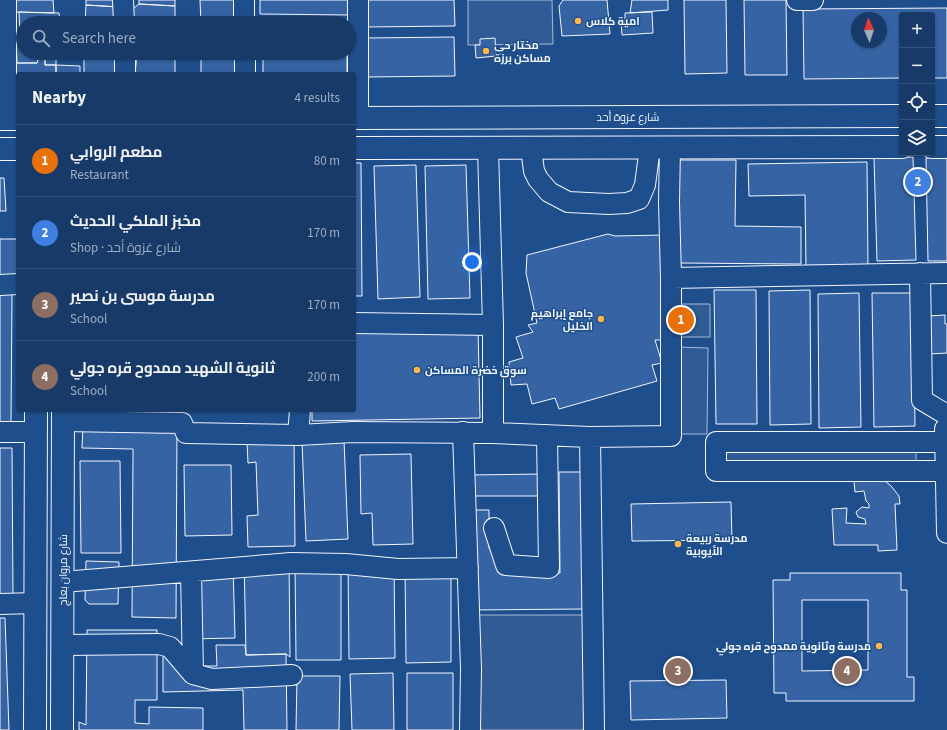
<!DOCTYPE html>
<html lang="en">
<head>
<meta charset="utf-8">
<style>
  body { margin:0; font-family:"Source Sans 3",Cairo,sans-serif; background:#20416f; color:#f1f3f6 }
  .controls { position:absolute; right:12px; top:12px; display:grid; overflow:hidden; border-radius:4px; box-shadow:0 1px 3px #0004 }
  .controls button { width:36px; height:36px; display:grid; place-items:center; padding:0; border:0; border-bottom:1px solid #36547d; background:#173a69; color:#f1f3f6; font:20px sans-serif }
  .compass { position:absolute; left:851px; top:12px; width:36px; height:36px; border-radius:50%; background:#173a69; box-shadow:0 1px 3px #0004; rotate:357deg }
  .you { position:absolute; left:472px; top:262px; width:14px; height:14px; margin:-10px; border:3px solid #fff; border-radius:50%; background:#1a73e8; box-shadow:0 0 0 6px #1a73e833 }
  .badge { display:grid; place-items:center; width:26px; height:26px; border-radius:50%; background:#e797bd; color:#fff; font-size:13px; font-weight:700 }
  .pin { position:absolute; translate:-50% -50%; border:2px solid #fff; box-shadow:0 1px 4px #0006 }
  .list { margin:0; padding:0; list-style:none }
  h2 { display:flex; justify-content:space-between; align-items:center; height:52px; margin:0; padding:0 16px; font-size:17px }
  h2 small { font-size:13px; font-weight:400; color:#9eadc0 }
  .list li { display:grid; grid-template-columns:26px 1fr auto; gap:12px; align-items:center; box-sizing:border-box; height:72px; padding:0 16px; border-top:1px solid #36547d }
  .list b { display:block; font-size:15px; white-space:nowrap }
  .list p { margin:0; font-size:13px; white-space:nowrap; color:#9eadc0 }
  .list em { font-size:13px; font-style:normal; color:#9eadc0 }
  .icon { flex:none; width:22px; height:22px; fill:none; stroke:currentColor; stroke-width:2; stroke-linecap:round; stroke-linejoin:round }
  .map { position:relative; flex:none; width:947px; height:730px; overflow:hidden }
  .search { position:absolute; background:#173a69; box-shadow:0 1px 3px #0004; left:16px; top:16px; width:340px; height:44px; display:flex; align-items:center; gap:10px; box-sizing:border-box; padding:0 14px; border-radius:22px; color:#9eadc0; font-size:15px }
  .panel { position:absolute; background:#173a69; box-shadow:0 1px 3px #0004; left:16px; top:72px; width:340px; height:340px; border-radius:4px }
  .map>svg:first-child { display:block }
</style>
</head>
<body>
<div class="map">
<svg width="947" height="730" viewBox="0 0 947 730">
  <rect width="100%" height="100%" fill="#1f4e8c"/>
  <path fill="#305b95" stroke="#a8bbd7" d="M468,0H552L553,44L468,45Z
    M676,304H710V337H676Z
    M677,347L708,348L707,434H676Z
    M916,445V466L720,468V447Z
    M476,615H588V730H476Z"/>
  <path fill="#3563a3" stroke="#f2f6ff" fill-rule="evenodd" d="M15,0H53L54,13L14,12Z
    M86,0H119V7L86,5Z
    M139,0H175V6L139,4Z
    M200,0H236L237,23H201Z
    M260,0H350V15L260,14Z
    M366,0H454L455,26L366,27Z
    M563,0H607L610,34L562,36L559,6Z
    M632,0H668V10L630,13Z
    M684,0H726L727,73L685,74Z
    M744,0H786L787,75H745Z
    M139,4L175,6V23H132L130,11Z
    M86,5L119,7V23H85Z
    M947,8V78H932V15H902V78L804,79L803,9ZM857,18H881V42H857Z
    M19,12L59,13L60,23H23V38H20Z
    M652,12L653,33L622,35L621,21H625V13Z
    M454,37L455,76L366,77V38Z
    M20,38H23V53H56V65H45V57H39L37,63H17L16,39Z
    M495,38L496,56L476,58L475,45H480V39Z
    M90,53H119V57L90,58Z
    M168,53L175,54V74H135L137,54Z
    M201,53H237V74H201Z
    M263,53H347V74H263Z
    M39,57H45V65H56V74H18V90H14L15,63H37Z
    M119,57L125,74H84V58Z
    M56,65L80,66V74H56Z
    M913,157L916,260L877,261L874,158Z
    M926,158H947V261H928Z
    M679,160H736L735,226L801,227V264L678,263Z
    M867,162L868,268H806L805,195L749,196L748,164Z
    M354,163H361L362,296H354Z
    M416,165L420,297L378,299L374,166Z
    M466,165L470,298L428,299L425,166Z
    M0,178H4L6,211H0Z
    M608,234L615,236L664,235L666,340H655L662,363L652,365L657,381L559,409L555,398L532,404L527,384L511,385L509,362L523,358L516,337L533,332L528,325L537,323L526,273L527,255Z
    M0,239H17L18,277H0Z
    M714,290H756L757,424H716Z
    M810,290L811,424L770,425L769,291Z
    M0,292L12,293L11,422H0Z
    M859,293L861,427L819,428L818,294Z
    M872,293H913L915,426L874,427Z
    M945,315V324H947V353L929,354L928,316Z
    M478,329L480,418L312,421V410H354V331Z
    M83,426H177L176,618L132,617L133,449L82,448Z
    M294,440L295,546L248,547L247,516L258,515L256,462L248,463L247,442Z
    M344,440L348,539L306,541L302,442Z
    M0,448H12L13,597H0Z
    M411,454L413,544L373,545L372,513L361,514L360,455Z
    M80,461H120L121,553H81Z
    M184,465H231L232,535L185,536Z
    M559,472H581L583,609L472,610L471,510H489V548L501,564L504,574L560,573Z
    M544,474V496H469V475Z
    M873,478L885,481L891,486L899,496L900,504H895L897,550L878,551V545H834L832,509L847,508L846,523L866,524L865,519L858,517L856,512L862,507L869,508V504L866,501L864,491L855,492L854,481H873Z
    M731,502L732,540L632,541L631,504Z
    M244,559H289L290,657L286,654L246,655Z
    M86,561L119,562L118,604H89L85,600Z
    M348,561H394L395,658L349,659Z
    M295,562H341V660H296Z
    M233,564L235,638L187,639L197,565Z
    M405,565H451V662L406,663Z
    M790,573H901V590H907V677H914V701H786V693H774L773,580H790ZM802,600H868V670L802,671Z
    M0,618H5L9,730H0Z
    M87,630H157V700H135V723L149,724V707L203,708V730H79V722L86,725Z
    M216,645H245L246,655L286,654L287,730H244L243,690L163,692V654L190,666H217Z
    M393,673L394,730H352L350,674Z
    M407,673H453V730H407Z
    M297,676H340L339,730H296Z
    M726,680L727,718L631,720L630,681Z"/>
  <g fill="none" stroke-linecap="round" stroke-linejoin="round">
    <defs>
      <path id="minor" d="M6,0V119
        M123,0L124,23
        M244,0V23
        M358,0V118
        M797,0H813
        M125,53V74
        M245,53V74
        M670,147L669,202L671,278L947,273
        M531,148L534,171L538,179L549,192L568,202L609,204L627,203L639,199L645,185L650,147
        M920,273L922,400L947,415
        M0,285L18,284
        M354,323L493,325
        M63,421L182,423L186,433L298,435L353,432L493,433V325L488,148
        M945,429L947,533
        M0,432H36
        M463,432L471,669L470,730
        M493,433L590,437L671,436V278
        M298,435L300,410
        M590,437L594,730
        M946,442H716V471H946
        M494,528L506,565L549,568L547,435
        M191,572L193,674
        M63,582L291,563L346,564L398,569L468,568
        M0,604L35,603
        M63,645L159,644L170,647L193,674L212,679L292,675"/>
      <path id="major" d="M932,116H947
        M354,118L902,116
        M0,119H18
        M932,147H947
        M354,148L902,147
        M0,149H18
        M35,730L36,410
        M62,730L63,410"/>
    </defs>
    <use href="#minor" stroke="#f2f6ff" stroke-width="22"/>
    <use href="#major" stroke="#f2f6ff" stroke-width="24"/>
    <use href="#minor" stroke="#1f4e8c" stroke-width="20"/>
    <use href="#major" stroke="#1f4e8c" stroke-width="22"/>
  </g>
  <g fill="#ffb74d" stroke="#1f4e8c" stroke-width="1.5">
    <circle cx="578" cy="21" r="4"/>
    <circle cx="486" cy="51" r="4"/>
    <circle cx="601" cy="319" r="4"/>
    <circle cx="417" cy="370" r="4"/>
    <circle cx="678" cy="544" r="4"/>
    <circle cx="879" cy="646" r="4"/>
  </g>
  <g text-anchor="middle" stroke-width="3" stroke-linejoin="round" paint-order="stroke">
    <g font-size="11" font-weight="bold" fill="#f2f6ff" stroke="#1f4e8c" text-anchor="start">
      <text x="586" y="25">امية كلاس</text>
      <text x="494" y="49">مختار حي<tspan x="494" dy="13">مساكن برزة</tspan></text>
      <text x="593" y="317" text-anchor="end">جامع إبراهيم<tspan x="593" dy="13">الخليل</tspan></text>
      <text x="425" y="374">سوق خضرة المساكن</text>
      <text x="686" y="542">مدرسة ربيعة<tspan x="686" dy="13">الأيوبية</tspan></text>
      <text x="871" y="650" text-anchor="end">مدرسة وثانوية ممدوح قره جولي</text>
    </g>
    <g font-size="11" fill="#f2f6ff" stroke="#1f4e8c">
      <text x="628" y="121">شارع غزوة أحد</text>
      <text transform="translate(63 570) rotate(-90)" y="4">شارع مروان بعاج</text>
    </g>
  </g>
</svg>
<div class="controls">
<button>+</button>
<button>−</button>
<button><svg class="icon" aria-label="locate" viewBox="0 0 24 24"><circle cx="12" cy="12" r="6"/><path d="M12 2v4M12 18v4M2 12h4M18 12h4"/></svg></button>
<button><svg class="icon" aria-label="layers" viewBox="0 0 24 24"><path d="M12 4l9 5-9 5-9-5zM3 14l9 5 9-5"/></svg></button>
</div>
<svg class="compass" viewBox="-18 -18 36 36"><path d="M0-13l5 13h-10z" fill="#e53935"/><path d="M0 13l5-13h-10z" fill="#9eadc0"/></svg>
<div class="you"></div>
<div class="pin badge" style="left:681px;top:320px;background:#e8710a">1</div>
<div class="pin badge" style="left:918px;top:182px;background:#3f7fe0">2</div>
<div class="pin badge" style="left:678px;top:671px;background:#8d6e63">3</div>
<div class="pin badge" style="left:847px;top:671px;background:#8d6e63">4</div>
<div class="search"><svg class="icon" aria-label="search" viewBox="0 0 24 24"><circle cx="10" cy="10" r="6"/><path d="M15 15l6 6"/></svg>Search here</div>
<section class="panel">
<h2>Nearby<small>4 results</small></h2>
<ul class="list">
<li><span class="badge" style="background:#e8710a">1</span><div><b>مطعم الروابي</b><p>Restaurant</p></div><em>80 m</em></li>
<li><span class="badge" style="background:#3f7fe0">2</span><div><b>مخبز الملكي الحديث</b><p>Shop · شارع غزوة أحد</p></div><em>170 m</em></li>
<li><span class="badge" style="background:#8d6e63">3</span><div><b>مدرسة موسى بن نصير</b><p>School</p></div><em>170 m</em></li>
<li><span class="badge" style="background:#8d6e63">4</span><div><b>ثانوية الشهيد ممدوح قره جولي</b><p>School</p></div><em>200 m</em></li>
</ul>
</section>
</div>
</body>
</html>
